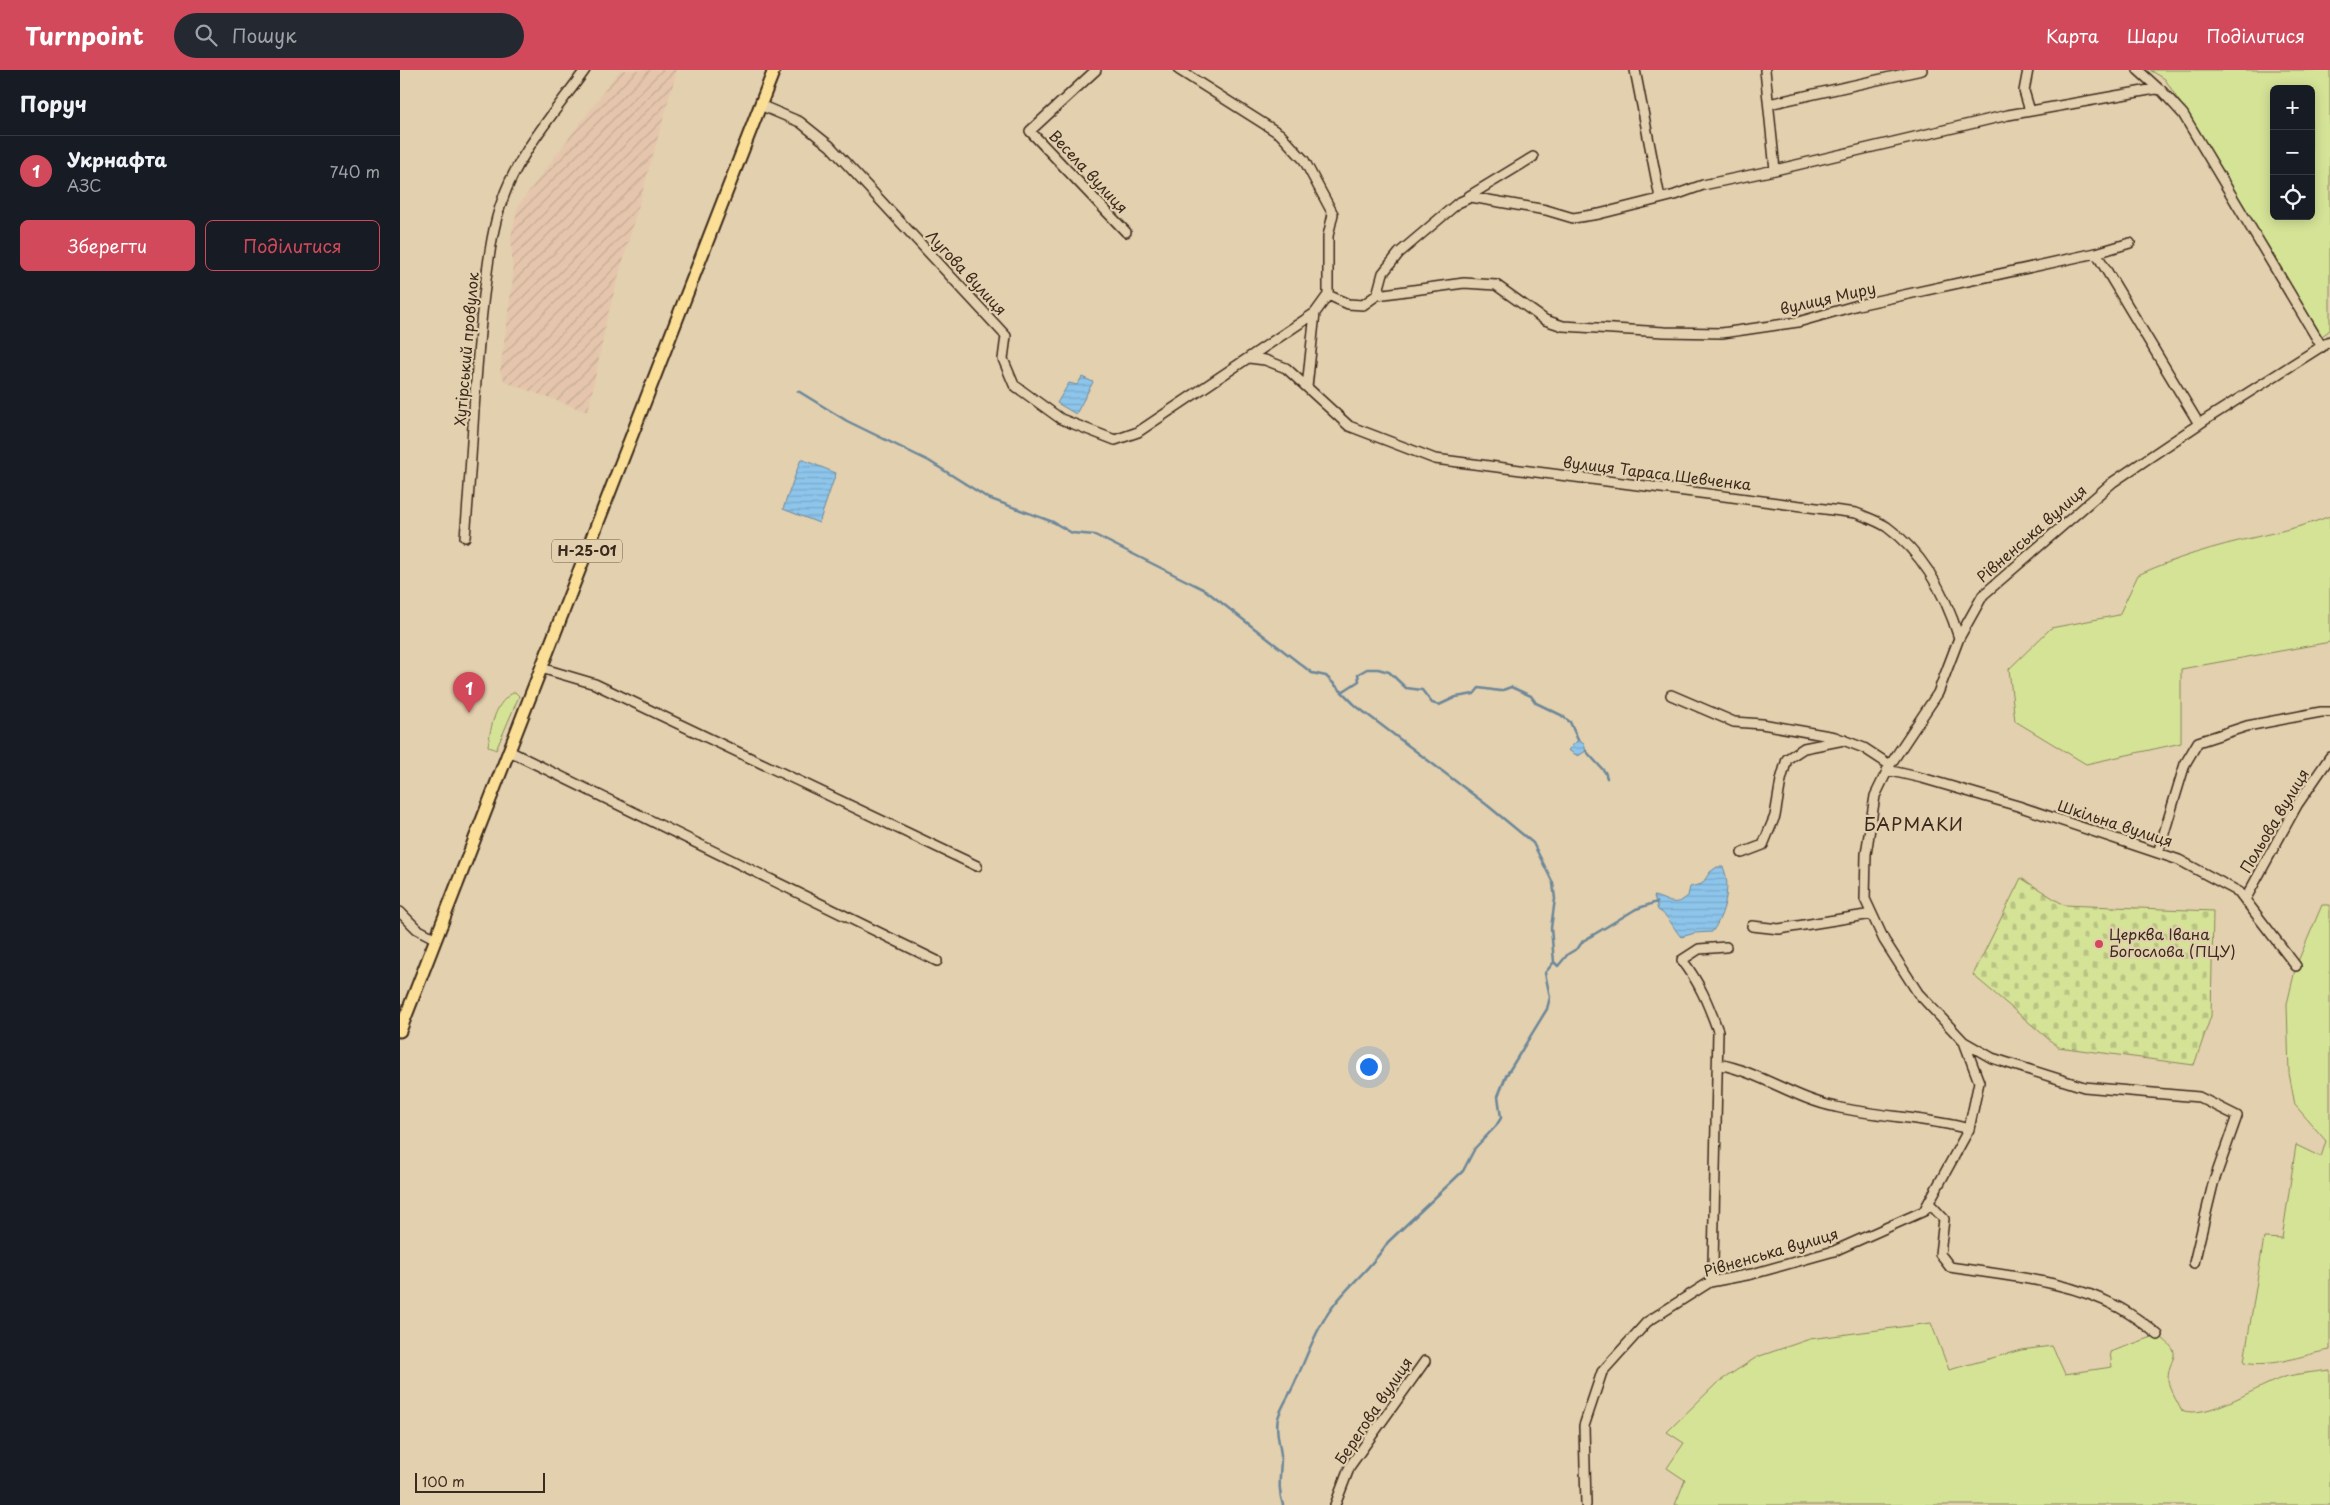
<!DOCTYPE html>
<html lang="uk">
<head>
<meta charset="utf-8">
<style>
  body { margin:0; font-family:"Playpen Sans",sans-serif; background:#242831; color:#f1f3f6 }
  .controls { position:absolute; right:15px; top:15px; display:grid; overflow:hidden; border-radius:8px; box-shadow:0 2px 12px #0003 }
  .controls button { width:45px; height:45px; display:grid; place-items:center; padding:0; border:0; border-bottom:1px solid #363941; background:#171b24; color:#f1f3f6; font:25px sans-serif }
  .scale { position:absolute; left:15px; bottom:12px; width:130px; box-sizing:border-box; padding-left:5px; border:2px solid #3b2a1e; border-top:0; font-size:14px; line-height:18px; white-space:nowrap; color:#3b2a1e; -webkit-text-stroke:4px #e3d0ae; paint-order:stroke }
  .you { position:absolute; left:968px; top:996px; width:18px; height:18px; margin:-12px; border:4px solid #fff; border-radius:50%; background:#1a73e8; box-shadow:0 0 0 8px #1a73e833 }
  .badge { display:grid; place-items:center; width:32px; height:32px; border-radius:50%; background:#d1495b; color:#fff; font-size:16px; font-weight:700 }
  .pin { position:absolute; translate:-50% -41px; filter:drop-shadow(0 1px 2px #0008) }
  .pin::after { content:''; position:absolute; top:26px; width:18px; height:15px; background:inherit; clip-path:polygon(0 0,100% 0,50% 100%) }
  .list { margin:0; padding:0; list-style:none }
  h2 { display:flex; justify-content:space-between; align-items:center; height:65px; margin:0; padding:0 20px; font-size:21px }
  h2 small { font-size:16px; font-weight:400; color:#9ea1a6 }
  .list li { display:grid; grid-template-columns:32px 1fr auto; gap:15px; align-items:center; box-sizing:border-box; height:70px; padding:0 20px; border-top:1px solid #363941 }
  .list b { display:block; font-size:19px; white-space:nowrap }
  .list p { margin:0; font-size:16px; white-space:nowrap; color:#9ea1a6 }
  .list em { font-size:16px; font-style:normal; color:#9ea1a6 }
  .actions { display:flex; gap:10px; padding:15px 20px }
  .actions a { flex:1; padding:11px 0; border:1px solid #d1495b; border-radius:8px; text-align:center; font-size:18px; color:#d1495b }
  .actions .main { background:#d1495b; color:#fff }
  .icon { flex:none; width:28px; height:28px; fill:none; stroke:currentColor; stroke-width:2; stroke-linecap:round; stroke-linejoin:round }
  .map { position:relative; flex:none; width:1930px; height:1435px; overflow:hidden }
  header { display:flex; align-items:center; gap:30px; box-sizing:border-box; height:70px; padding:0 25px; background:#d1495b; color:#fff }
  header strong { font-size:24px }
  nav { display:flex; gap:28px; margin-inline-start:auto; font-size:18px }
  .search { width:350px; height:45px; background:#242831; display:flex; align-items:center; gap:12px; box-sizing:border-box; padding:0 18px; border-radius:28px; color:#9ea1a6; font-size:19px }
  main { display:flex }
  aside { flex:1; background:#171b24 }
  .map>svg:first-child { display:block }
</style>
</head>
<body>
<header>
<strong>Turnpoint</strong>
<div class="search"><svg class="icon" aria-label="search" viewBox="0 0 24 24"><circle cx="10" cy="10" r="6"/><path d="M15 15l6 6"/></svg>Пошук</div>
<nav><a>Карта</a><a>Шари</a><a>Поділитися</a></nav>
</header>
<main>
<aside>
<h2>Поруч<small></small></h2>
<ul class="list">
<li><span class="badge">1</span><div><b>Укрнафта</b><p>АЗС</p></div><em>740 m</em></li>
</ul>
<div class="actions"><a class="main">Зберегти</a><a>Поділитися</a></div>
</aside>
<div class="map">
<svg width="1930" height="1435" viewBox="0 0 1930 1435">
  <defs>
    <pattern id="industrial-furrows" width="10" height="10" patternUnits="userSpaceOnUse" patternTransform="scale(1.25)"><rect width="10" height="10" fill="#e5c6ad"/><path d="M-1 1l2-2M0 10L10 0M9 11l2-2" fill="none" stroke="#c5aa94"/></pattern>
    <pattern id="cemetery-stones" width="16" height="16" patternUnits="userSpaceOnUse" patternTransform="scale(1.25)"><rect width="16" height="16" fill="#d5e397"/><path d="M2 7V4a2 2 0 0 1 4 0v3zM10 15v-3a2 2 0 0 1 4 0v3z" fill="#b8c382"/></pattern>
    <pattern id="water-rules" width="6" height="5" patternUnits="userSpaceOnUse" patternTransform="scale(1.25)"><rect width="6" height="5" fill="#8dc5eb"/><path d="M0 2.5h6" fill="none" stroke="#7ba9c9"/></pattern>
  </defs>
  <rect width="100%" height="100%" fill="#e3d0ae"/>
  <filter id="ink" filterUnits="userSpaceOnUse"><feTurbulence type="fractalNoise" baseFrequency=".02" numOctaves="2"/><feDisplacementMap in="SourceGraphic" scale="10" xChannelSelector="R" yChannelSelector="G"/><feConvolveMatrix kernelMatrix="1 2 1 2 8 2 1 2 1" color-interpolation-filters="sRGB"/></filter>
  <g filter="url(#ink)">
    <path fill="url(#industrial-furrows)" d="M220,0H277L208,244L188,342L105,312L100,302L113,207L111,167L118,136Z"/>
    <path fill="#d5e397" stroke="#88865a" fill-rule="evenodd" d="M1750,0H1930V260L1922,266L1868,176L1821,105L1797,60L1765,9ZM1874,19H1911V146H1874Z
      M1930,446V572L1781,599V673L1686,694L1615,651L1609,599L1651,558L1719,545L1738,505C1775,488 1815,476 1856,467C1881,461 1906,456 1930,446Z
      M115,622L119,626L96,680L88,676C91,656 95,631 115,622Z
      M1922,835H1930V1280C1900,1285 1874,1298 1844,1292L1864,1168L1882,1169L1896,1075L1921,1087L1926,1071L1895,1035L1889,1003L1887,934L1896,896Z
      M1531,1253L1549,1300L1621,1280L1652,1276L1665,1304L1712,1297L1710,1282L1758,1265C1787,1287 1768,1284 1768,1310C1769,1319 1777,1331 1781,1340C1808,1351 1859,1314 1888,1306C1902,1303 1916,1302 1930,1300V1435H1275L1285,1410L1267,1398L1284,1373L1267,1362L1317,1313L1357,1287L1410,1269Z"/>
    <path fill="url(#cemetery-stones)" stroke="#88865a" d="M1621,808L1664,835L1813,841L1811,946L1794,995L1658,977L1573,905Z"/>
    <path fill="url(#water-rules)" stroke="#6c8799" d="M682,307L693,312L676,344L657,333L669,313L677,315Z
      M401,389L436,403L419,453L383,439Z
      M1178,670L1184,674L1186,681L1178,686L1168,680Z
      M1317,797H1323C1332,816 1324,846 1312,862L1295,863L1281,867C1273,858 1269,846 1258,840L1254,826C1270,830 1273,838 1288,826L1290,817L1302,814L1310,802Z"/>
    <g fill="none" stroke-linecap="round" stroke-linejoin="round">
      <path stroke="#6c8799" stroke-width="2.5" d="M398,321L447,351L529,391L588,428L653,452L672,463L695,465L805,520L912,603L926,606L956,636L1087,735L1133,773L1153,813L1155,829L1151,858L1154,892L1145,903L1150,927L1147,939L1106,1006L1098,1026L1101,1048L1096,1056L1075,1078L1063,1101L988,1172C973,1196 951,1213 934,1235C916,1258 908,1284 896,1310C891,1323 882,1335 878,1348C875,1361 880,1373 881,1386C881,1403 877,1418 883,1435
        M942,622L959,611L958,604L967,599H978L989,602L1006,618L1022,620L1032,633L1039,635L1056,627L1074,624L1079,618L1100,621L1111,617L1131,626L1136,633L1161,645L1170,652L1178,670
        M1186,681L1205,702L1207,708
        M1154,892L1158,896L1168,884L1178,878L1183,871L1236,839L1257,832"/>
      <defs>
        <path id="minor" d="M696,0L630,61L726,162
          M779,0L880,64L904,90L933,144L928,166V225L915,243L907,317
          M1235,0L1260,128
          M1365,0L1375,100
          M1628,0L1624,21L1630,41
          M1738,0L1760,20
          M1369,34L1522,0
          M360,35L400,52L430,76L606,266L603,289L614,315L661,349L715,370L738,362L915,243
          M1069,126L1133,87
          M1696,183L1730,173
          M928,225L948,234L963,235L977,225L983,203L999,183L1058,133L1071,127L1146,140L1173,148L1199,144L1275,125L1303,115L1375,100L1608,45L1755,19L1761,20L1783,44L1922,277
          M977,225L1064,213L1096,215L1145,250L1163,256L1264,262L1322,263L1398,252L1458,235L1696,183L1799,354
          M849,288L865,290L886,298L949,356L1035,389L1456,443C1466,447 1478,451 1487,457C1524,484 1546,526 1559,568
          M65,467C73,383 74,299 85,217C89,188 92,159 102,131C118,83 156,41 185,0
          M141,598L195,614L577,796
          M1271,625L1334,652L1362,654L1435,667L1464,678L1490,695
          M109,681L537,891
          M1487,700L1522,708L1618,736L1779,790L1839,822L1896,896
          M1342,783L1363,775L1375,746L1381,710L1387,689L1404,678L1444,670
          M1758,783L1785,694L1798,672L1847,656L1921,642H1930
          M1845,830L1897,735L1930,687
          M0,842L17,859L36,869
          M1352,856L1379,859L1472,844
          M1564,972L1592,988L1684,1017L1799,1027L1837,1046L1813,1114L1794,1193
          M1318,994C1360,1002 1395,1029 1436,1037C1480,1047 1525,1047 1569,1059
          M1529,1133L1544,1149L1540,1184L1550,1197C1606,1206 1669,1210 1720,1238C1734,1246 1746,1255 1758,1265
          M1310,1212L1313,1194L1318,961C1309,936 1299,911 1282,890L1299,879L1326,877
          M935,1435L950,1396L1025,1291
          M1186,1435L1184,1356L1202,1302L1247,1252L1310,1212L1352,1204L1434,1181L1524,1141L1569,1059L1579,1012L1564,972L1518,923L1484,870L1465,829L1466,784L1475,726L1490,695L1538,623L1559,568L1583,525L1713,412L1805,350L1930,271"/>
        <path id="major" d="M0,961L374,0"/>
      </defs>
      <use href="#minor" stroke="#3b2a1e" stroke-width="12"/>
      <use href="#major" stroke="#3b2a1e" stroke-width="15"/>
      <use href="#minor" stroke="#e3d0ae" stroke-width="9"/>
      <use href="#major" stroke="#fbdf96" stroke-width="11"/>
    </g>
  </g>
  <circle fill="#d1495b" stroke="#e3d0ae" stroke-width="2" cx="1699" cy="874" r="5"/>
  <g text-anchor="middle" stroke-width="4.5" stroke-linejoin="round" paint-order="stroke">
    <rect fill="#e3d0ae" stroke="#6d5c49" stroke-width="1" x="152" y="469.5" width="70" height="23" rx="4"/>
    <g font-size="14" font-weight="bold" fill="#3b2a1e">
      <text x="187" y="486">Н-25-01</text>
    </g>
    <g font-size="15" fill="#3b2a1e" stroke="#e3d0ae">
      <text transform="translate(688 102) rotate(47)" y="5">Весела вулиця</text>
      <text transform="translate(566 203) rotate(47)" y="5">Лугова вулиця</text>
      <text transform="translate(1428 229) rotate(-13)" y="5">вулиця Миру</text>
      <text transform="translate(67 279) rotate(-85)" y="5">Хутірський провулок</text>
      <text transform="translate(1257 404) rotate(7)" y="5">вулиця Тараса Шевченка</text>
      <text transform="translate(1632 464) rotate(-41)" y="5">Рівненська вулиця</text>
      <text transform="translate(1875 751) rotate(-59)" y="5">Польова вулиця</text>
      <text transform="translate(1715 754) rotate(18)" y="5">Шкільна вулиця</text>
      <text transform="translate(1371 1183) rotate(-16)" y="5">Рівненська вулиця</text>
      <text transform="translate(974 1341) rotate(-56)" y="5">Берегова вулиця</text>
    </g>
    <g font-size="15" fill="#3b2a1e" stroke="#e3d0ae" text-anchor="start">
      <text x="1709" y="870">Церква Івана<tspan x="1709" dy="17">Богослова (ПЦУ)</tspan></text>
    </g>
    <g font-size="18" letter-spacing="1" fill="#3b2a1e" stroke="#e3d0ae">
      <text x="1514" y="761">БАРМАКИ</text>
    </g>
  </g>
</svg>
<div class="controls">
<button>+</button>
<button>−</button>
<button><svg class="icon" aria-label="locate" viewBox="0 0 24 24"><circle cx="12" cy="12" r="6"/><path d="M12 2v4M12 18v4M2 12h4M18 12h4"/></svg></button>
</div>
<div class="scale">100 m</div>
<div class="you"></div>
<div class="pin badge" style="left:69px;top:643px">1</div>
</div>
</main>
</body>
</html>
